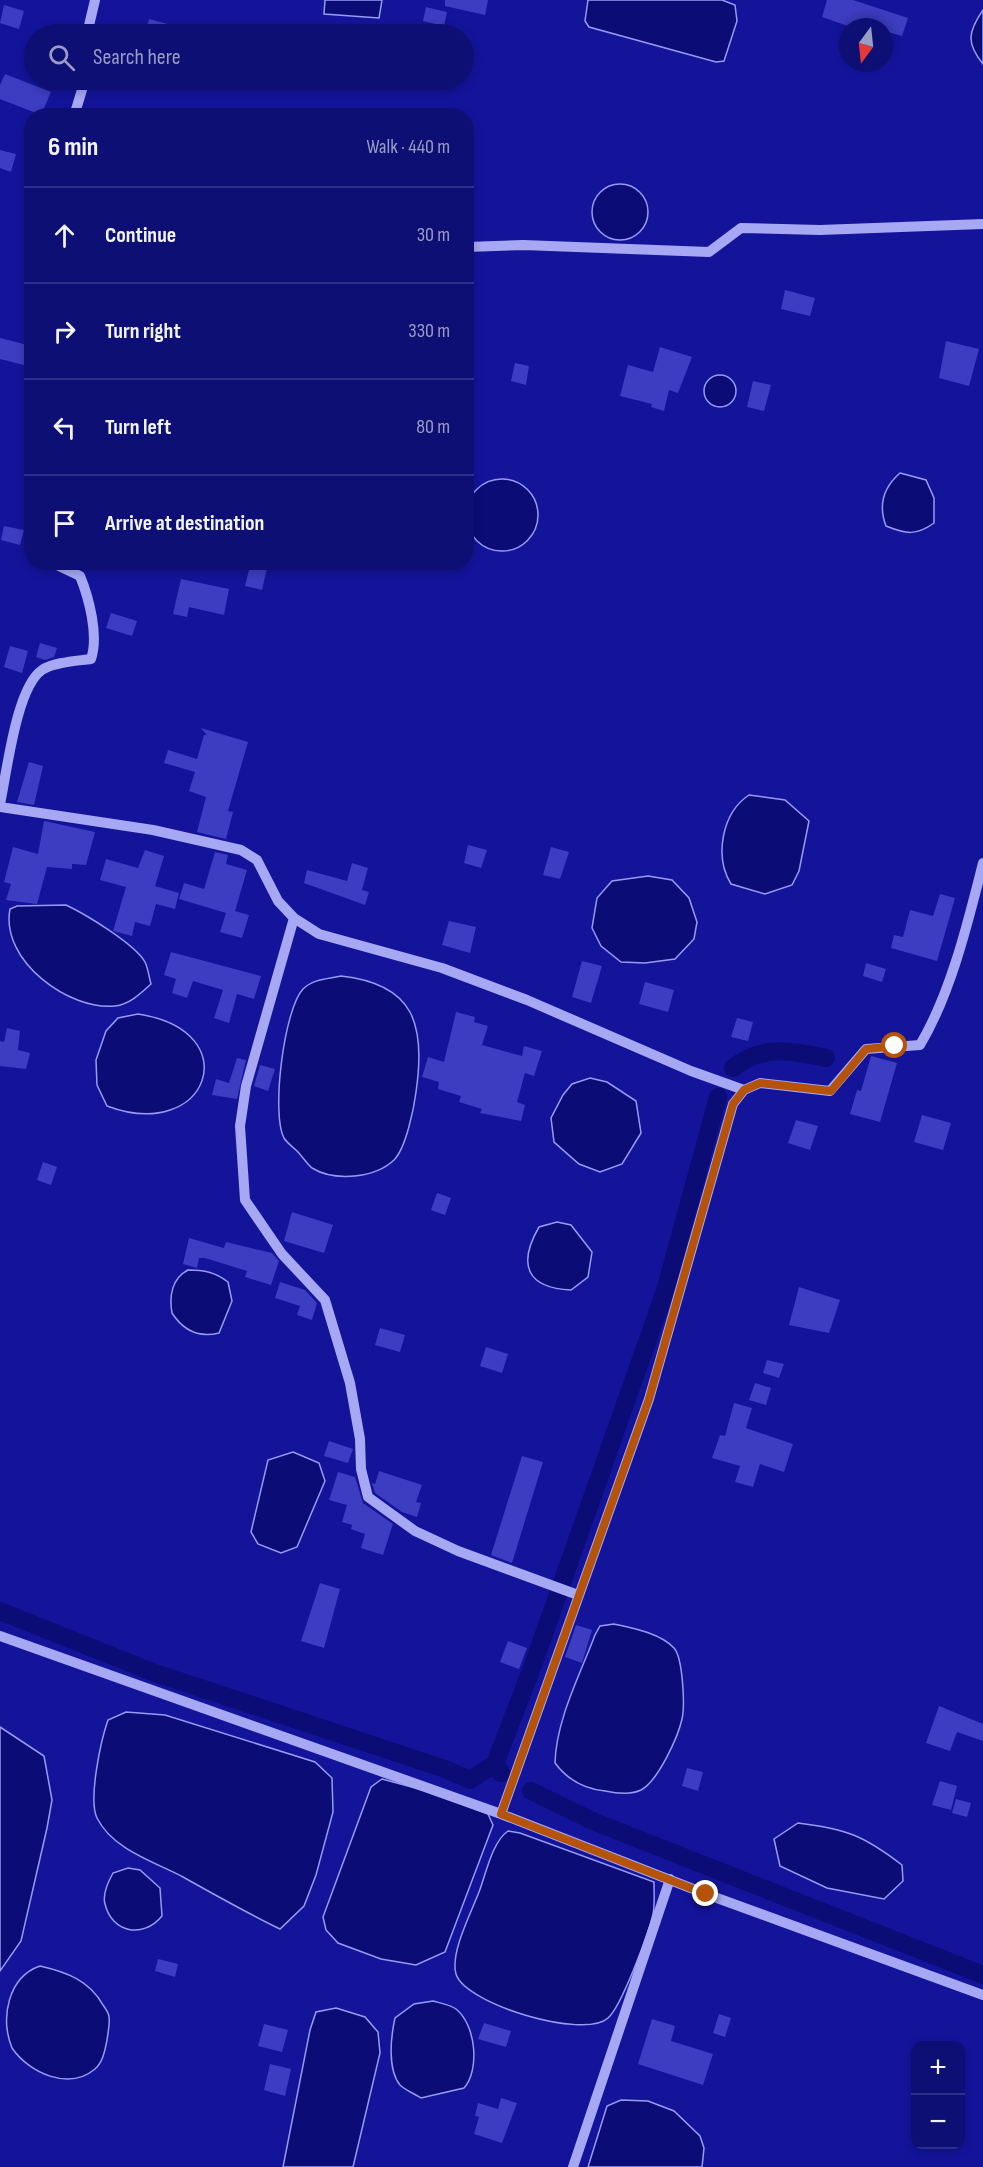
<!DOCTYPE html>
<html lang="en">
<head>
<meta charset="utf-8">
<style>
  body { margin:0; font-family:"Sofia Sans Condensed",sans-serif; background:#171879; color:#f1f3f6 }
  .controls { position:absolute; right:18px; bottom:18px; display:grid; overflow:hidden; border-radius:12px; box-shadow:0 3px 9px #0003 }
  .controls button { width:54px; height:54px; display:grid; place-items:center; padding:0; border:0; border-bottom:2px solid #2e2f86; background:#0e0f74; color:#f1f3f6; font:30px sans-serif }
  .compass { position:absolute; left:839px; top:18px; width:54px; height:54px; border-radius:50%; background:#0e0f74; box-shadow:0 3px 9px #0003; rotate:195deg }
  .stop { position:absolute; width:18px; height:18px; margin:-14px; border:4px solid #b45309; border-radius:50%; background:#fff }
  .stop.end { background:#b45309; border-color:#fff; box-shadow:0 2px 6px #0008 }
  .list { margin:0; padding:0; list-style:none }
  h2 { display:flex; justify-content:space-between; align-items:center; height:78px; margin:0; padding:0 24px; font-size:26px }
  h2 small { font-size:20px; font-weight:400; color:#9b9cc5 }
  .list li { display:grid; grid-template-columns:39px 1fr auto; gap:18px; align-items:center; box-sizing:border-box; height:96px; padding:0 24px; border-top:2px solid #2e2f86 }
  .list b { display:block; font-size:22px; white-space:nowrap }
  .list em { font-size:20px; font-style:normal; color:#9b9cc5 }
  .icon { flex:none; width:33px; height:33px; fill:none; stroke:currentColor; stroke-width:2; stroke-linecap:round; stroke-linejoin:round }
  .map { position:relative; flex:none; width:983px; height:2167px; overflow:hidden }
  .search { position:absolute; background:#0e0f74; box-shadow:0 3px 9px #0003; left:24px; top:24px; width:450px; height:66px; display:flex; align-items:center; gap:15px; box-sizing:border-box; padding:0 21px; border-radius:33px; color:#9b9cc5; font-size:22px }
  .panel { position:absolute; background:#0e0f74; box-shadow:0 3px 9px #0003; left:24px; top:108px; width:450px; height:462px; border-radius:24px }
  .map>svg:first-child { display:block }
</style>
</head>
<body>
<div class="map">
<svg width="983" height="2167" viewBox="0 0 983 2167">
  <rect width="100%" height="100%" fill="#13149a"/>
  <path fill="#0c0c76" stroke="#989bf6" stroke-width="1.5" d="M325,0H382L379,18L324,14Z
    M588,0H722L735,5L737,21L724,61L716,62L589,27L585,21Z
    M983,10V64C966,43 968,32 983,10Z
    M592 212a28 28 0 1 1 56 0a28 28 0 1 1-56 0Z
    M704 391a16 16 0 1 1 32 0a16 16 0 1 1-32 0Z
    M900,473L926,480L934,498V523C916,536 906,534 886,526C878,505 884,487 900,473Z
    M466 515a36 36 0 1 1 72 0a36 36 0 1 1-72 0Z
    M749,795L785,800L809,821L799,871L792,885L765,894L731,884C714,856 722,813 749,795Z
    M648,876L672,880L689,898L697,922L694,939L675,959L645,963L621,962L601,946L592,928L597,898L612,881Z
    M66,905C85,914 135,944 145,962C148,968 149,977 151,984C140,994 130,1004 115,1006C70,1011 0,961 10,909L17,906Z
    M341,976C414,984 426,1024 416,1092C414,1108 406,1148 394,1160C375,1178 335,1182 312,1168C307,1164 302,1156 297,1151C293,1147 287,1143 284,1138C271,1114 284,1009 303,989C313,979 327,979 341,976Z
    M138,1014C249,1031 208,1144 107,1106L97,1085L96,1060L106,1031L118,1018Z
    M590,1078L607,1082L636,1101L641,1133L622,1164L600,1172L579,1164L554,1142L551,1118L563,1095L572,1084Z
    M557,1222L571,1225L592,1252L588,1277L571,1290C527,1288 517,1265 539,1227Z
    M188,1270C204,1270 215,1272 228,1282L232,1301L219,1333C199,1338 183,1330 172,1313C169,1296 172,1278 188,1270Z
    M293,1452L319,1463L325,1481L297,1547L281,1553L258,1544L251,1532L268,1460Z
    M614,1624C632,1628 660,1633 674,1648C683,1658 685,1706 682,1719C678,1737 658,1781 641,1790C631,1795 615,1793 605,1791C584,1789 567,1779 555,1763C556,1720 580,1675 595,1635L600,1626Z
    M126,1712L165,1715L315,1762L332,1778L333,1812L316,1875L304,1906L280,1929C247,1913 215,1895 183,1877C155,1862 113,1850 97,1818C88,1799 101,1740 108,1720Z
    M0,1727L44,1756L52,1800L47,1828L21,1941L0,1971Z
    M382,1779L430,1792L488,1814L493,1825L445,1952L416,1965L381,1959L338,1943L326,1930L323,1917L371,1787Z
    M798,1823C846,1829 863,1835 902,1865L903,1881L884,1899L827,1888L780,1866L774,1839Z
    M508,1831L520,1833L654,1882C654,1892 655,1904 653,1914C649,1933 621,2007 608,2018C584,2040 465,2004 456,1974C450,1953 471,1913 479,1892C486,1874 492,1842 508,1831Z
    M128,1868L140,1870L160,1888L162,1916C143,1939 112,1933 105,1904C102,1894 108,1882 113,1873Z
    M40,1966C66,1972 89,1980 103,2005C105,2008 109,2013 109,2017C110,2023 108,2033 107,2040C105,2050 103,2062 95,2069C69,2091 29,2073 12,2048C0,2018 8,1977 40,1966Z
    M433,2001C440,2003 451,2005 456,2009C476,2025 480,2070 464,2088L421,2098C415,2094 405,2090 400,2085C387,2069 391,2036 395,2018L414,2004Z
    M336,2008L365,2017L378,2032L380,2053L353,2167H283L310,2030L316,2012Z
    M621,2100L648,2101L674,2111L700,2136L704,2148L702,2167H588L607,2106Z"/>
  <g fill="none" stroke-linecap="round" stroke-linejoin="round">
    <path stroke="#0c0c76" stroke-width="18" d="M733,1068C762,1044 792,1051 826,1058
      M0,1611L155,1673L445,1769L470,1780L495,1764
      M501,1773L495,1764L533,1665L665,1291L718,1097
      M531,1791L595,1822L983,1975"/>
  </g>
  <path fill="#3c3dc1" d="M445,0H488L485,15L445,6Z
    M827,0H853L908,18L902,36L884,31V27H851L822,17Z
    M4,5L24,11L19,29L0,23Z
    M426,7L447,12L444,26L423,21Z
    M149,19L190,30L189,34H145Z
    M5,74L51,92L41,115L0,99V85Z
    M0,150L16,154L11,172L0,168Z
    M785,290L815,298L810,316L781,309Z
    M0,338L32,346V367L0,359Z
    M946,341L979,349L969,386L939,378Z
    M660,347L692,357L678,393L669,390L664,411L651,407L652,404L620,396L628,365L653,372Z
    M515,363L529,366L526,385L511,381Z
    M753,381L771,385L764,411L747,407Z
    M4,526L24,530L20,545L1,540Z
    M251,562L268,564L262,590L245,586Z
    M181,579L229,589L224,615L189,607L187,617L173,614Z
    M111,613L137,621L132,636L106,628Z
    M40,643L57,648L54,657L45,660L36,657Z
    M10,646L28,651L22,673L4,667Z
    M201,728L248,742L228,811L233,812L226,839L197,832L206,797L189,791L195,772L164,763L168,750L197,759L204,735H207Z
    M29,762L43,766L34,805L17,802Z
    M44,821L95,832L86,865L72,864V869L47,867L37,904L6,900L11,884L4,882L13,847L38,854Z
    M468,845L487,850L481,868L464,863Z
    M551,847L569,852L560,879L543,875Z
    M145,850L164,856L155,886L179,893L175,909L156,904L150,926L135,922L132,936L113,931L126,887L100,880L106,859L138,868Z
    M215,852L228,855L226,864L247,870L235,911L249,915L242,938L220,932L226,913L179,899L184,883L204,889Z
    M352,863L368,868L362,890L369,892L365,905L304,883L307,870L347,881Z
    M940,894L955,898L937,961L891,948L894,935L903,937L910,910L933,916Z
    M449,921L476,927L470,953L442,945Z
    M171,952L261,976L254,999L237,994L229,1023L214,1018L223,990L193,981L187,998L172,993L176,979L164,975Z
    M582,961L602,966L591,1003L572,997Z
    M866,963L886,969L882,982L863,976Z
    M645,982L674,990L668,1012L639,1004Z
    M456,1012L475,1017L474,1022L488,1026L482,1045L522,1056L524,1046L542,1051L534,1076L525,1073L517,1102L525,1105L521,1121L480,1113L482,1109L459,1102L461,1096L438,1089L439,1082L422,1077L428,1057L444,1062Z
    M737,1018L753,1022L748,1041L731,1037Z
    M7,1028L20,1031L18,1050L30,1053L26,1069L0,1066V1041L4,1042Z
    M871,1056L897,1063L880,1122L850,1114L857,1090L861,1091Z
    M237,1058L246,1060L237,1099L212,1095L216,1079L229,1083Z
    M260,1065L275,1069L268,1091L254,1086Z
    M922,1115L951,1123L943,1150L914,1142Z
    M796,1120L818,1126L810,1150L788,1143Z
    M43,1162L57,1167L51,1185L37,1180Z
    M437,1193L451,1198L445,1215L431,1210Z
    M292,1212L333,1225L324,1253L284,1241Z
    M189,1238L224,1248L226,1242L272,1253L279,1261L271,1285L245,1277L247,1271L205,1258H199L197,1268L183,1264Z
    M280,1282L305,1290L317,1303L312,1320L297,1315L300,1306L275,1298Z
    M799,1287L840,1300L829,1333L789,1325Z
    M380,1328L405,1335L400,1352L375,1345Z
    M486,1347L508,1354L502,1373L480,1366Z
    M767,1360L784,1364L779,1378L763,1373Z
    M755,1383L771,1388L766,1405L749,1400Z
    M734,1403L752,1408L746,1428L793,1444L784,1472L760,1464L753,1487L735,1482L740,1466L712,1458L720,1435L725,1436Z
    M329,1441L353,1449L348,1463L324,1456Z
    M522,1456L543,1462L512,1563L491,1555Z
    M379,1471L422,1485L416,1502L421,1503L417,1517L402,1512L375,1493L372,1483L375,1484Z
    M338,1472L355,1477L363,1503L393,1524L383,1555L361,1548L365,1534L351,1529L352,1525L342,1522L347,1505L329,1500Z
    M320,1583L340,1589L324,1648L301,1641Z
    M576,1625L592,1630L582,1663L565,1657Z
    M508,1641L527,1648L519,1669L500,1662Z
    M939,1706L983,1724V1741L957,1732L950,1751L926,1743Z
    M687,1768L703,1772L698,1791L682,1786Z
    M940,1781L957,1786L951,1810L932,1805Z
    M956,1799L971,1803L967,1817L952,1813Z
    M158,1959L178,1964L175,1977L155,1971Z
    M719,2014L731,2018L725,2037L713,2033Z
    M652,2019L675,2026L671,2041L713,2054L703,2085L638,2064Z
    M484,2023L511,2031L506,2047L478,2039Z
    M264,2024L288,2030L282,2052L258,2046Z
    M270,2064L291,2069L285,2096L264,2090Z
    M501,2098L517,2103L502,2143L474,2134L479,2117L475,2116L478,2103L498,2109Z"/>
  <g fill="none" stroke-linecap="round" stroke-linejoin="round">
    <path stroke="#a6a8f3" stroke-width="10" d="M87,34L95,0
      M74,116L85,80
      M466,247L523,245L709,252L741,228L820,230L983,224
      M32,283V301
      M0,804C7,772 16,688 42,670C54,662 77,661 91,659C99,636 89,598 80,576L57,565V562
      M0,807L153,830L241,850L257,860L278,901L294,918L319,934L442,968L527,1000L691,1071L744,1090
      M294,918L246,1086L240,1126L245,1200L282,1254L325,1300L350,1383L360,1439L361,1469L368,1497L415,1531L458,1551L578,1595
      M0,1636L501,1814L706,1894L983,1995
      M501,1814L649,1399L733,1104L744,1090L760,1083L830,1091L866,1049L920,1045C951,993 968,922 983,863
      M573,2167L670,1879"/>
  </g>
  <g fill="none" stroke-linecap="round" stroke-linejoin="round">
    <path stroke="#b45309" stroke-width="8" d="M706,1894L501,1814L649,1399L733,1104L744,1090L760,1083L831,1091L866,1049L895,1046"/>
  </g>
</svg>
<div class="controls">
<button>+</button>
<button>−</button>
</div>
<svg class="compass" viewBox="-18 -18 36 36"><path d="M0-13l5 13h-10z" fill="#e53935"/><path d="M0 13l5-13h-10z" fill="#9b9cc5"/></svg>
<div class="stop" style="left:895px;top:1046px"></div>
<div class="stop end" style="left:706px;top:1894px"></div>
<div class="search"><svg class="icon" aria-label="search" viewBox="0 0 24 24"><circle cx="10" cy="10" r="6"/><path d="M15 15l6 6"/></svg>Search here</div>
<section class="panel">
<h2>6 min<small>Walk · 440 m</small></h2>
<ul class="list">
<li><svg class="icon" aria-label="ahead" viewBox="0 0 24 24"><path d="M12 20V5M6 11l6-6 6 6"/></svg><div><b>Continue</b></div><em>30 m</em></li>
<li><svg class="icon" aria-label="right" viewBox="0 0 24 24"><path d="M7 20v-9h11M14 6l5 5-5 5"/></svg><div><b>Turn right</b></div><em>330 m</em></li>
<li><svg class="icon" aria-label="left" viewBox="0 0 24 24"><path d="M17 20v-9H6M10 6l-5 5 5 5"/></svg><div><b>Turn left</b></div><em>80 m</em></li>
<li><svg class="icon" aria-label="arrive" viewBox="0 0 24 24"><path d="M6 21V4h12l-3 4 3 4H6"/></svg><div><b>Arrive at destination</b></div></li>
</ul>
</section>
</div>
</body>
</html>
